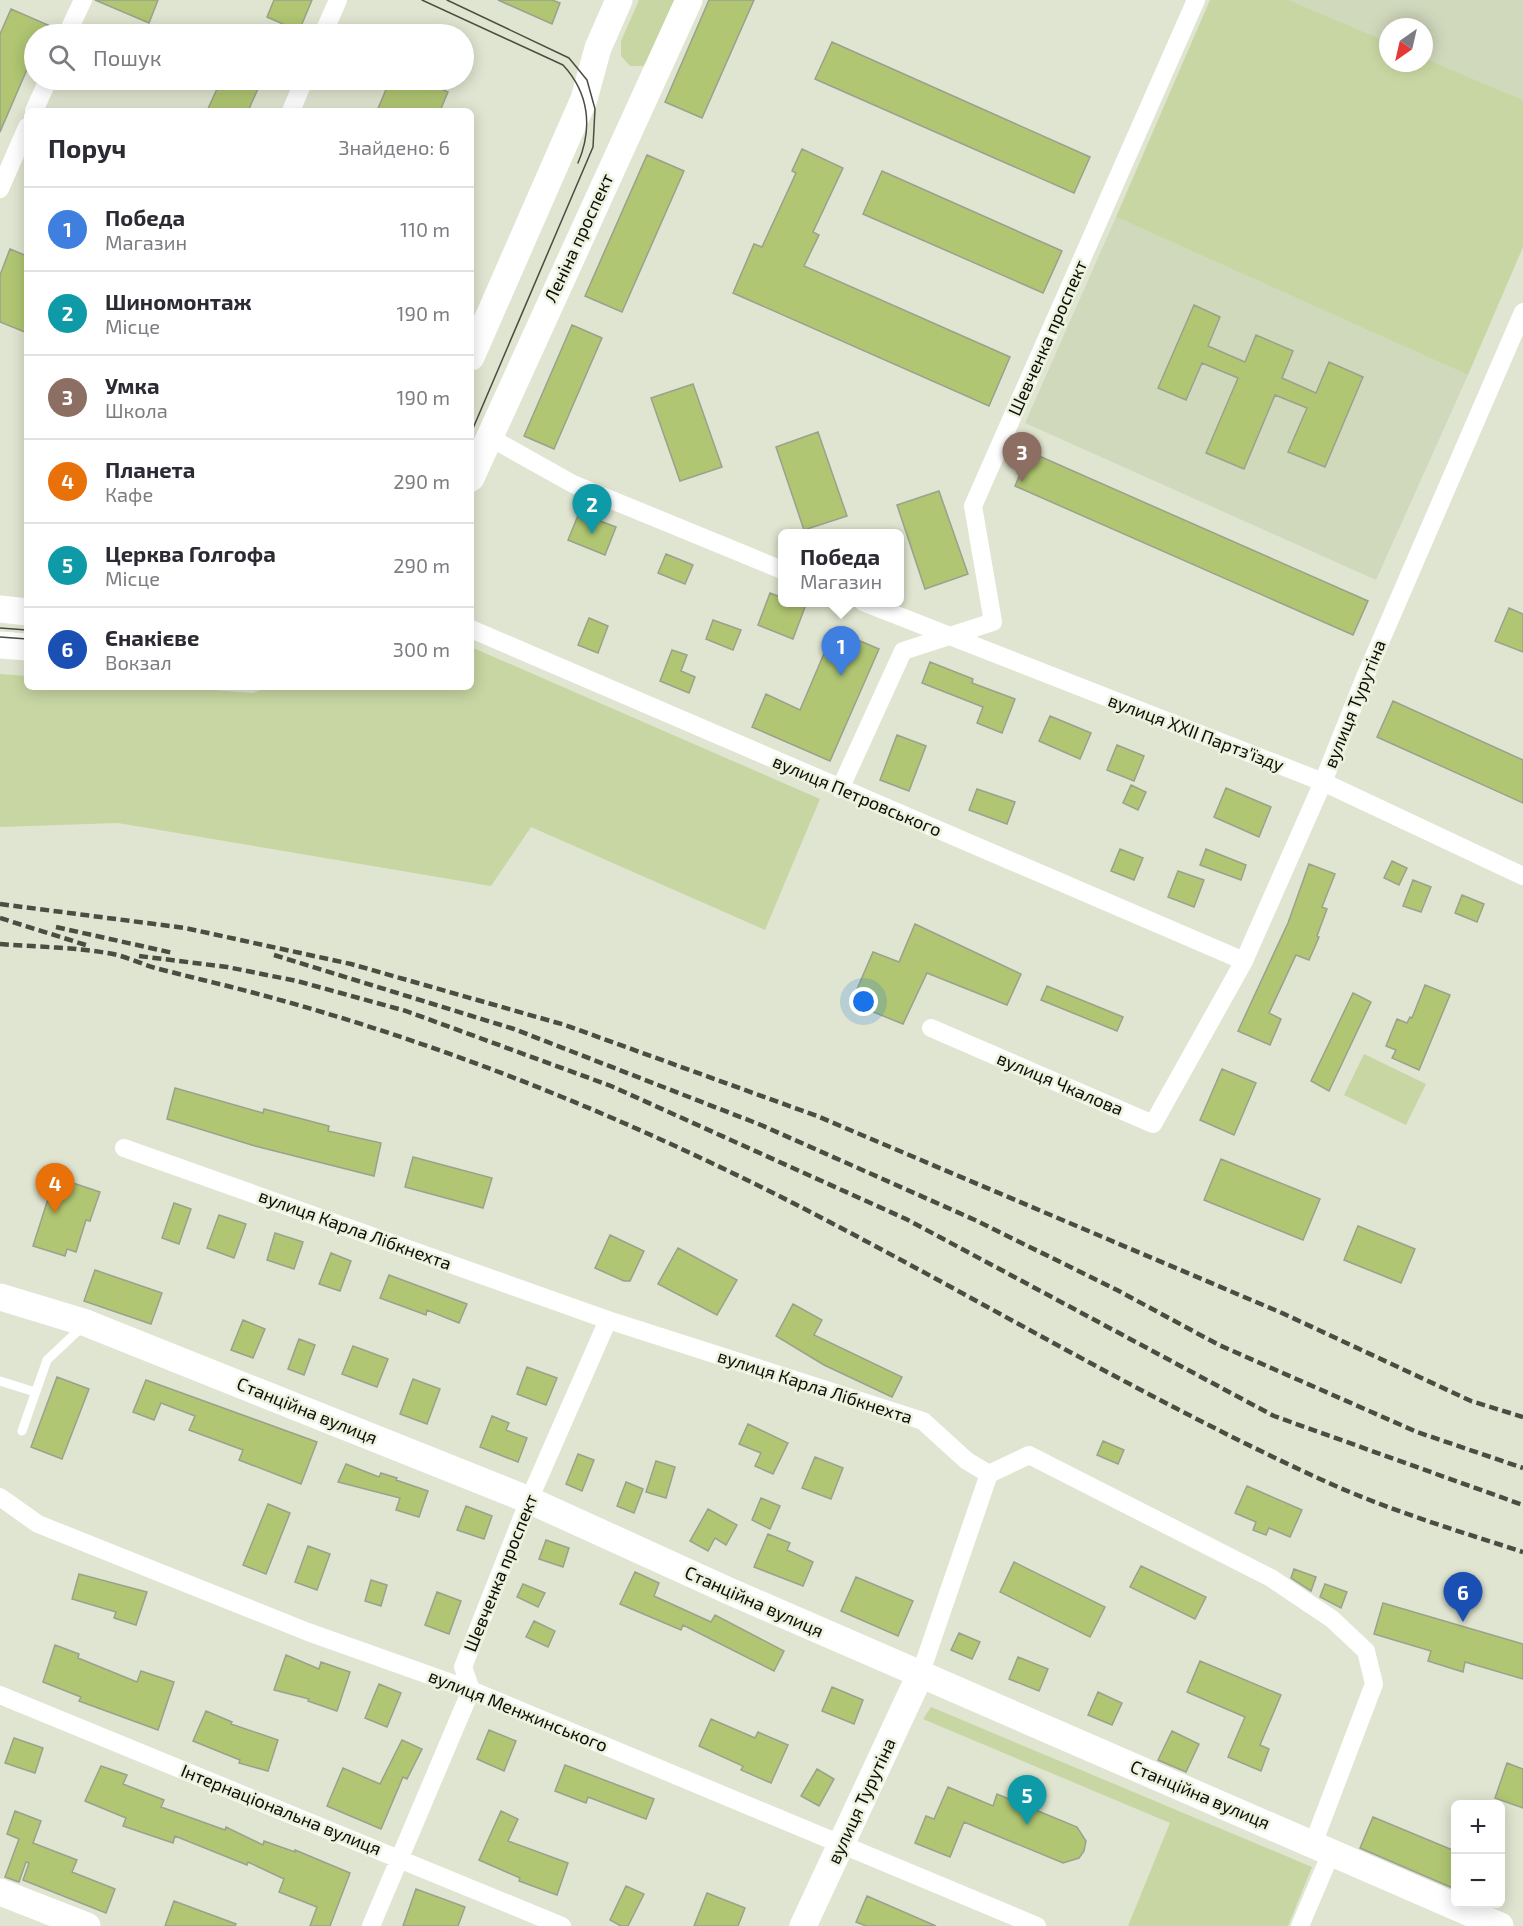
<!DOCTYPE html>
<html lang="uk">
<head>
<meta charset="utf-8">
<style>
  body { margin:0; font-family:"Exo 2",sans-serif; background:#f7f7f7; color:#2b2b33 }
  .controls { position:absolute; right:18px; bottom:18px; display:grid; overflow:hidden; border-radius:9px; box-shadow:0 3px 15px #0003 }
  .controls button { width:54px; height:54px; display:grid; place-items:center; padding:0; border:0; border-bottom:2px solid #e1e1e2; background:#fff; color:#2b2b33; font:30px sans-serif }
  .compass { position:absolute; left:1379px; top:18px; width:54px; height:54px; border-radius:50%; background:#fff; box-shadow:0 3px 15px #0003; rotate:214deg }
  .you { position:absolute; left:864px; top:1002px; width:21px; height:21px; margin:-15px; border:4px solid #fff; border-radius:50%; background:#1a73e8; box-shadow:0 0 0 9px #1a73e833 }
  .badge { display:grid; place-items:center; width:39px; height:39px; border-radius:50%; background:#ac3d9a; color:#fff; font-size:20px; font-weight:700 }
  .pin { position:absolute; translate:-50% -50px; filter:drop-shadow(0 2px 3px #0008) }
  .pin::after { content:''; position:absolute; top:32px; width:21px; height:18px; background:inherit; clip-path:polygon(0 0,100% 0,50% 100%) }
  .popup { position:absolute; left:778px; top:529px; width:126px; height:78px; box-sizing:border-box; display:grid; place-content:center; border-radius:9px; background:#fff; filter:drop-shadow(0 2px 4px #0005); font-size:20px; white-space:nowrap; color:#7c7c81 }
  .popup b { font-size:22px; color:#2b2b33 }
  .popup::after { content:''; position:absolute; left:50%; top:100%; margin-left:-12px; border:12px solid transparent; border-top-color:#fff }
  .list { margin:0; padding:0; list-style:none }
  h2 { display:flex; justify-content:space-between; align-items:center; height:78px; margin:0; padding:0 24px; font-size:26px }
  h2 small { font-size:20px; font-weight:400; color:#7c7c81 }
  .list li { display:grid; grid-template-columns:39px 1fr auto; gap:18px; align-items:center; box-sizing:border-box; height:84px; padding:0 24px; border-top:2px solid #e1e1e2 }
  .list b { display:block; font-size:22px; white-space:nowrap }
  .list p { margin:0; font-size:20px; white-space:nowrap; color:#7c7c81 }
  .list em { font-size:20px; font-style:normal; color:#7c7c81 }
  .icon { flex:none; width:33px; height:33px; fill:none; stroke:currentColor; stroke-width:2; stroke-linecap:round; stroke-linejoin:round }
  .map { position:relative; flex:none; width:1523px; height:1926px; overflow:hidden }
  .search { position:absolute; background:#fff; box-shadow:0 3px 15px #0003; left:24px; top:24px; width:450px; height:66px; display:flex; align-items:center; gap:15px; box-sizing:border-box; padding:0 21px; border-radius:33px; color:#7c7c81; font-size:22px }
  .panel { position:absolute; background:#fff; box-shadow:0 3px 15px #0003; left:24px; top:108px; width:450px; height:582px; border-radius:9px }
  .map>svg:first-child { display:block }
</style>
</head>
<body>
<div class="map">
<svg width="1523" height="1926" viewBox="0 0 1523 1926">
  <rect width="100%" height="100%" fill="#dfe5d0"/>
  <path fill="#d1d9bd" d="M1289,0H1523V100L1424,58V27H1388V42Z
    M1116,217L1468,375L1376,580L1025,423Z"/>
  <path fill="#c7d6a2" d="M639,0H679L653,57L643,66H630L621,56V41Z
    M1210,0H1289L1388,42V63H1424V58L1523,100V247L1468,375L1116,217Z
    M471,647L820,799L765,930L531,827L491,886L118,823L0,827V674L27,676V687H175L253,693L268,687H471Z
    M1364,1054L1426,1084L1406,1125L1344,1095Z
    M931,1707L1312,1867L1288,1926H1128L1170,1823L923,1719Z"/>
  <path fill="#b0c672" stroke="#9ba18d" stroke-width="1.5" d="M95,0H158L149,23Z
    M274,0H312L299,31L267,17Z
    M498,0H552L560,3L552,24Z
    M709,0H754L702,118L665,102Z
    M11,9L57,29L56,34H34V53L0,132V34Z
    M832,42L1090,157L1074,193L815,79Z
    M221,80H262L248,111H207Z
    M390,80H420L448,92L440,111H377Z
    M802,149L843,168L813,232L819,235L804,266L1010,357L989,406L733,293L754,244L762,247L796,173L792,171Z
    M647,155L684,171L622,312L585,296Z
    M882,171L1062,251L1043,293L863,214Z
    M10,249L27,256V333L0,322V275Z
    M1194,305L1220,317L1208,346L1245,362L1256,335L1293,351L1282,378L1316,393L1329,362L1363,377L1325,467L1288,452L1307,408L1275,395L1244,469L1206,453L1238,378L1202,363L1186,400L1158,388Z
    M572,325L602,338L554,449L524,436Z
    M693,384L722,467L680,481L651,398Z
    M818,432L847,516L804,530L776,447Z
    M1030,452L1368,601L1353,635L1015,486Z
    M939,491L968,574L925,589L897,505Z
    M579,513L616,527L605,555L568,540Z
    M666,554L693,565L685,584L658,573Z
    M770,593L783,598V603H794L805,607L793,639L758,625Z
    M1509,608L1523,614V652L1495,641Z
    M589,618L608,626L598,653L578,645Z
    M713,620L741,630L733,650L706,639Z
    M834,630L879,649L830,761L752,727L766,694L800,710Z
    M672,650L687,655L681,671L695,677L689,693L660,681Z
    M930,662L973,679L972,683L1015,699L1002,733L977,723L983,707L922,683Z
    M1393,701L1523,760V803L1377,737Z
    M1050,716L1091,733L1080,759L1039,741Z
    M897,735L926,746L909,791L880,780Z
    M1117,745L1144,756L1134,781L1107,770Z
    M1131,785L1146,792L1138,810L1123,803Z
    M1226,788L1271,807L1259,837L1214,817Z
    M977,789L1015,802L1007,824L969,810Z
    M1120,849L1143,858L1134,880L1111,871Z
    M1206,849L1246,865L1241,880L1200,865Z
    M1392,861L1407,868L1399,885L1384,878Z
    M1309,864L1335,874L1322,907L1327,909L1317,936L1319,937L1309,960L1296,955L1269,1013L1281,1019L1270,1045L1238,1031L1288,923Z
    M1178,871L1204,880L1194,907L1168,897Z
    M1413,880L1431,887L1421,912L1403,906Z
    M1462,895L1484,904L1477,922L1455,913Z
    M915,924L1021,974L1007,1005L927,973L903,1024L851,1003L873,952L899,962Z
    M1425,985L1450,995L1419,1070L1392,1058L1396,1050L1386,1046L1397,1019L1407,1023L1410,1017L1412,1018Z
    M1047,986L1123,1017L1117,1031L1041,1000Z
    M1353,993L1371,1002L1329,1091L1311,1081Z
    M1222,1069L1256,1083L1234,1135L1200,1120Z
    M175,1088L263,1113L264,1109L329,1126L328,1131L381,1143L374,1176L255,1146L167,1119Z
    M413,1157L492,1178L483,1208L405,1187Z
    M1221,1159L1320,1199L1303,1240L1204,1200Z
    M55,1177L100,1192L90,1221L86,1220L76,1252L67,1249L65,1256L33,1246Z
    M174,1203L191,1209L179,1244L162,1238Z
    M219,1215L246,1224L234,1258L207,1248Z
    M1358,1226L1415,1249L1401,1283L1344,1260Z
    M275,1233L303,1242L294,1269L267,1260Z
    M610,1235L644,1251L630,1281H624L595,1268Z
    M678,1248L737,1280L717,1315L658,1284Z
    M331,1253L351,1261L340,1291L319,1284Z
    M95,1270L162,1293L151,1324L84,1301Z
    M389,1275L467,1304L459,1323L427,1310L426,1315L380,1298Z
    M793,1304L822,1320L814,1335L902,1377L892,1397L824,1365L776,1336Z
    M243,1320L265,1329L253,1358L231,1350Z
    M299,1339L315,1345L304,1375L288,1369Z
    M353,1346L388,1359L377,1387L342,1374Z
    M527,1367L557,1378L546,1405L517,1394Z
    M57,1377L89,1389L62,1459L31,1447Z
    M413,1379L440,1389L427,1424L400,1414Z
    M146,1380L317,1442L301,1484L239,1460L243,1450L189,1430L195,1416L161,1403L154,1420L133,1412Z
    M492,1416L509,1423L506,1430L527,1438L518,1462L480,1447Z
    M748,1424L788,1443L773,1474L755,1466L761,1453L739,1444Z
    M1103,1441L1124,1450L1118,1464L1097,1455Z
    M578,1454L594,1460L582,1491L566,1484Z
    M815,1457L843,1468L831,1499L802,1488Z
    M656,1461L675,1467L666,1498L646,1492Z
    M346,1464L379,1477L381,1473L397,1478L396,1480L428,1491L419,1517L396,1510L400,1498L338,1482Z
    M626,1482L643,1489L634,1513L617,1506Z
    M1247,1486L1302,1510L1290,1537L1269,1528L1266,1535L1253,1530L1256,1522L1235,1513Z
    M761,1498L780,1506L770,1529L752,1520Z
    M268,1504L290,1513L266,1574L243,1565Z
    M466,1506L492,1516L484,1539L457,1530Z
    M708,1509L737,1525L726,1545L715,1538L708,1551L690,1541Z
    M768,1534L790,1543L787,1550L813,1562L803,1586L754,1567Z
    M546,1540L569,1548L563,1567L539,1559Z
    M308,1546L330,1554L317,1590L295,1582Z
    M1014,1562L1105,1607L1090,1637L1000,1592Z
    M1141,1566L1206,1597L1195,1619L1130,1587Z
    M1294,1569L1316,1577L1311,1591L1291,1578Z
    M635,1572L659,1583L654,1596L711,1622L715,1615L784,1651L774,1671L683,1625L681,1630L620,1604Z
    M79,1574L147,1592L136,1625L114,1618L116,1612L72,1599Z
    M856,1577L913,1601L898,1636L841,1611Z
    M371,1580L387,1585L381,1606L365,1601Z
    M523,1584L545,1593L538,1607L517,1597Z
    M1325,1584L1347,1592L1341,1608L1320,1597Z
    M437,1592L461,1601L449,1634L425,1625Z
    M1383,1603L1523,1644V1679L1465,1662L1463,1672L1428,1661L1431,1651L1374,1634Z
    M534,1621L555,1631L548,1647L526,1637Z
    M959,1633L980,1642L972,1659L951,1650Z
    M55,1645L79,1654L78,1658L137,1682L141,1671L174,1682L158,1730L79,1701L81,1697L43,1682Z
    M286,1655L319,1669L321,1662L350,1672L337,1711L308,1701L309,1699L274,1690Z
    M1018,1657L1048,1669L1039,1691L1009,1679Z
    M1200,1661L1281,1695L1260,1745L1269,1749L1261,1771L1228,1757L1245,1717L1187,1692Z
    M379,1684L401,1693L387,1727L365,1718Z
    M832,1687L863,1700L854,1724L822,1711Z
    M1098,1692L1122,1703L1112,1725L1088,1715Z
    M206,1711L232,1722L231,1724L278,1740L268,1771L239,1763L240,1760L193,1741Z
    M711,1719L755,1738L758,1732L788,1745L771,1783L741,1770L743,1766L699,1746Z
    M489,1730L516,1741L504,1771L477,1759Z
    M1172,1731L1199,1744L1186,1772L1158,1760Z
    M14,1738L43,1748L35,1773L5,1763Z
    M402,1740L422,1749L407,1779L403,1777L381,1829L327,1806L343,1768L380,1784Z
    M1507,1763L1523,1769V1808L1495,1798Z
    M565,1765L654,1799L646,1819L588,1797L586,1803L555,1791Z
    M101,1766L127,1775L123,1784L164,1800L161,1807L225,1830L226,1827L263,1845L264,1841L295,1852V1850L350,1873L330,1926H310L317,1907L279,1892L284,1879L248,1862L247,1865L175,1836L173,1843L123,1826L126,1818L85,1801Z
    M817,1769L834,1779L819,1806L801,1796Z
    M948,1787L993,1806L997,1794L1077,1827L1086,1841L1084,1851L1079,1858L1063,1863L964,1822L950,1857L915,1843L926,1816L934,1819Z
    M15,1811L41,1821L33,1843L77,1860L72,1872L115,1889L106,1913L23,1880L29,1863L26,1862L19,1882L5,1877L19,1839L7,1834Z
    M501,1811L518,1819L508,1841L568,1863L557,1895L519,1881L520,1878L479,1860Z
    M1373,1817L1455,1851V1889L1360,1848Z
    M626,1886L644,1894L628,1926H621L610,1920Z
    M416,1889L465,1907L458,1926H403Z
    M707,1893L745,1908L738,1926H694Z
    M867,1896L936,1926H866L856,1922Z
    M174,1901L236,1924L235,1926H165Z"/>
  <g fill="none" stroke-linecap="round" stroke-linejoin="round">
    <path stroke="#fff" stroke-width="9" d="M0,1381L35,1392
      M22,1431L47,1360L82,1327"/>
    <path stroke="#fff" stroke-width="18" d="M67,34L83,0
      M323,34L338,0
      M34,111L48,80
      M291,111L304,80
      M0,189L27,127
      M489,437L573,484L782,570
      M863,602L1323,782L1523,876
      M471,629L1244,961
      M840,789L903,651L993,622L973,506L1196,0
      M931,1028L1153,1124L1244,961L1323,782L1365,677L1523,312
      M124,1148L608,1320L923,1421L967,1461L989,1474L1029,1455L1271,1578L1332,1619L1366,1651L1374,1684L1313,1844
      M0,1497L38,1524L308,1632L471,1690L1037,1926
      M920,1675L989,1474
      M0,1695L562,1926
      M371,1926L471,1690L463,1667L529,1500L608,1320
      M1300,1926L1331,1853"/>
    <path stroke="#fff" stroke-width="27" d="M471,357L584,99L598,48L619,0
      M471,478L689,0
      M0,609L27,612
      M0,645L27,647
      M0,1297L86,1323L529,1500L729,1591L1500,1926
      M0,1892L87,1926
      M803,1926L920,1675"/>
    <path stroke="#494d42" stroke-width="1.5" d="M422,0L563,65C589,93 593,128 578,163
      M447,0L569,58L587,80L595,109L593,147L471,433
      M0,628L27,630
      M0,637L27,639"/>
    <path stroke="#494d42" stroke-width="4.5" stroke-dasharray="9 4.5" stroke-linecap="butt" d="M0,904L185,928L351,964L565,1025L817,1116L1282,1313L1471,1401L1523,1417
      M0,918L89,946
      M56,927L173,953
      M0,944C35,947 72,947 107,953C123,955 139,963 155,968C171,972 187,976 203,980C407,1029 604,1107 791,1202C969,1293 1139,1396 1320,1479C1385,1509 1455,1530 1523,1552
      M274,955L514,1029L761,1125L975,1220L1117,1290L1219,1345L1417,1432L1523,1468
      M139,956L227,967L297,981L406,1011L611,1086L906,1219L1274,1416L1523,1505"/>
  </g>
  <g text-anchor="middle" stroke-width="5" stroke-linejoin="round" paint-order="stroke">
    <g font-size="18" fill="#0c0e08" stroke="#ecf2dd">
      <text transform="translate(579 238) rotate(-65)" y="6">Леніна проспект</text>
      <text transform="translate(1048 338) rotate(-66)" y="6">Шевченка проспект</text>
      <text transform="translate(1355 704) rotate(-68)" y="6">вулиця Турутіна</text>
      <text transform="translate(1196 733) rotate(21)" y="6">вулиця XXII Партз'їзду</text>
      <text transform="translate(857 796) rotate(23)" y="6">вулиця Петровського</text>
      <text transform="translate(1060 1084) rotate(23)" y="6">вулиця Чкалова</text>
      <text transform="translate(355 1230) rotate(20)" y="6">вулиця Карла Лібкнехта</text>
      <text transform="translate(815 1387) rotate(18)" y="6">вулиця Карла Лібкнехта</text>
      <text transform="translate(307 1411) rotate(22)" y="6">Станційна вулиця</text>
      <text transform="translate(501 1573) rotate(-68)" y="6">Шевченка проспект</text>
      <text transform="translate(754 1602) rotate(24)" y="6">Станційна вулиця</text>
      <text transform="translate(518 1711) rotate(22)" y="6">вулиця Менжинського</text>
      <text transform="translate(1200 1795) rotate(23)" y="6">Станційна вулиця</text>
      <text transform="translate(862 1801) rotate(-65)" y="6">вулиця Турутіна</text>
      <text transform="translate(281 1810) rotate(22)" y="6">Інтернаціональна вулиця</text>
    </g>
  </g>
</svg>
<div class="controls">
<button>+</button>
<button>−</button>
</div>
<svg class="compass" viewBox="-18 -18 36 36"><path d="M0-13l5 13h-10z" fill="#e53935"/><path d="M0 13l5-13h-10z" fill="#7c7c81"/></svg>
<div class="you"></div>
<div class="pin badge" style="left:841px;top:676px;background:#3f7fe0">1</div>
<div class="popup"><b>Победа</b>Магазин</div>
<div class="pin badge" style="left:592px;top:534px;background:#0f9aa8">2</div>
<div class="pin badge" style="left:1022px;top:482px;background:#8d6e63">3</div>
<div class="pin badge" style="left:55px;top:1213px;background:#e8710a">4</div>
<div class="pin badge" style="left:1027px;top:1825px;background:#0f9aa8">5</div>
<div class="pin badge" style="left:1463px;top:1622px;background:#1a4fb4">6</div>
<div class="search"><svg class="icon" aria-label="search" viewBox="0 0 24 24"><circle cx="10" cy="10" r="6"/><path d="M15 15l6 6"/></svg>Пошук</div>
<section class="panel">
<h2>Поруч<small>Знайдено: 6</small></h2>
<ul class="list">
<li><span class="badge" style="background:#3f7fe0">1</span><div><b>Победа</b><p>Магазин</p></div><em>110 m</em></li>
<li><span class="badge" style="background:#0f9aa8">2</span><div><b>Шиномонтаж</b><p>Місце</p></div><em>190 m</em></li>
<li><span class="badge" style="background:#8d6e63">3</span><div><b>Умка</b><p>Школа</p></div><em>190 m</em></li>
<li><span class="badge" style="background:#e8710a">4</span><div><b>Планета</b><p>Кафе</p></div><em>290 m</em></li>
<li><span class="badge" style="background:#0f9aa8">5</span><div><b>Церква Голгофа</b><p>Місце</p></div><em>290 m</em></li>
<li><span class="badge" style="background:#1a4fb4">6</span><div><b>Єнакієве</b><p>Вокзал</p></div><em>300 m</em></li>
</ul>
</section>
</div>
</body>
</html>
